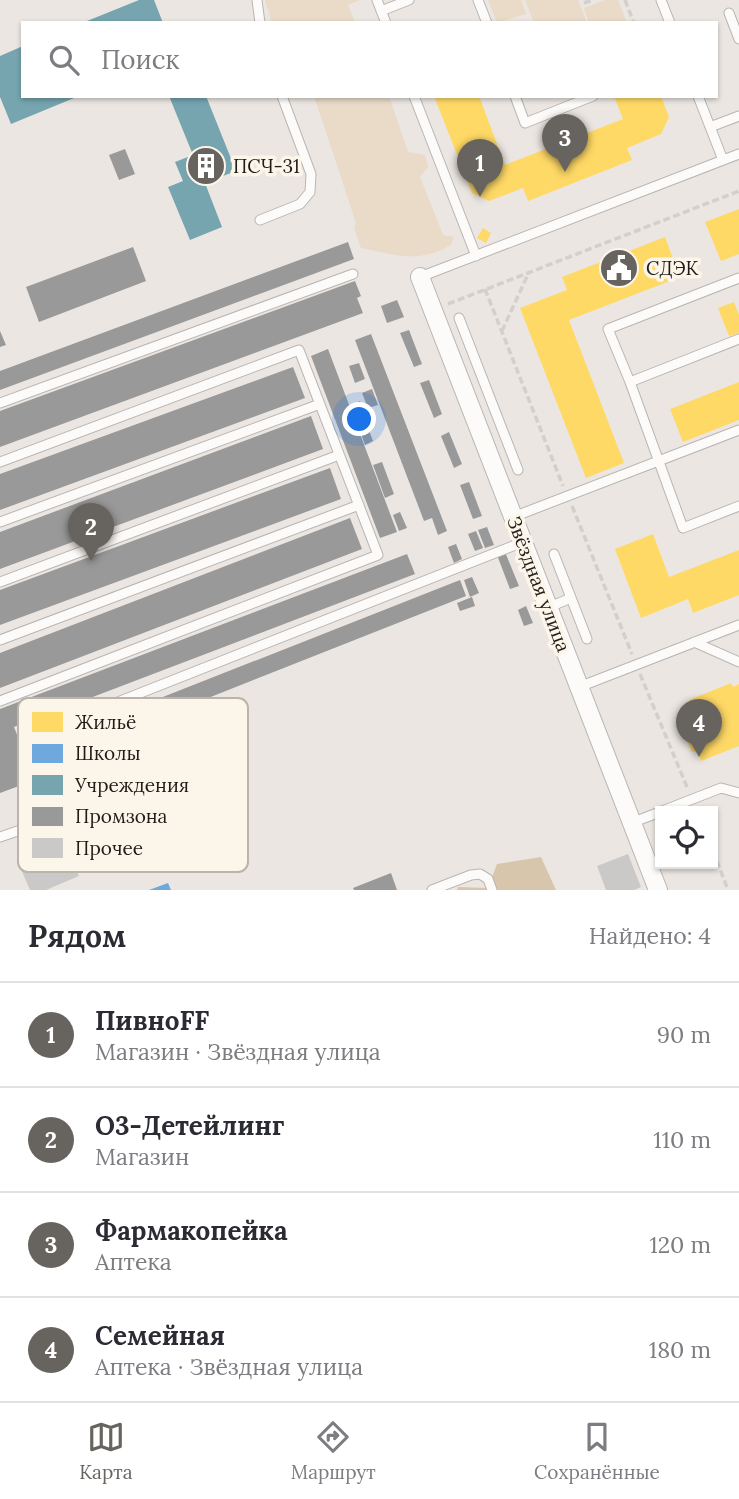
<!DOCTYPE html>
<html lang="ru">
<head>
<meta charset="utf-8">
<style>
  body { margin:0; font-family:Lora,serif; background:#f7f7f7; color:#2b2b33 }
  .controls { position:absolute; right:21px; bottom:21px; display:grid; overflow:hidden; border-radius:0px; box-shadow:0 2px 5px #0004 }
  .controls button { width:63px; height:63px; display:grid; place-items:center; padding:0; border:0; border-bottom:2px solid #e1e1e2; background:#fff; color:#2b2b33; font:35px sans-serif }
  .you { position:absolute; left:360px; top:420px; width:24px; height:24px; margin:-18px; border:5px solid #fff; border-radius:50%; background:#1a73e8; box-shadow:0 0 0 10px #1a73e833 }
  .badge { display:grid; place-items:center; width:46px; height:46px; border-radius:50%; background:#67635f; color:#fff; font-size:23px; font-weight:700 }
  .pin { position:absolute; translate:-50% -58px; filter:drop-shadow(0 2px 4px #0008) }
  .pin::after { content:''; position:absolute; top:37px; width:24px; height:21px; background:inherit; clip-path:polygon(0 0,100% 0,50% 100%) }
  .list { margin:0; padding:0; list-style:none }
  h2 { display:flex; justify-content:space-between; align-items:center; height:91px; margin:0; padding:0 28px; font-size:30px }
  h2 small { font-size:23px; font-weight:400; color:#7c7c81 }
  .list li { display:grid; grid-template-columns:46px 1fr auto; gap:21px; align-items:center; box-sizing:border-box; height:105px; padding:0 28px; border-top:2px solid #e1e1e2 }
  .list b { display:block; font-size:26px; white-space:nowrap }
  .list p { margin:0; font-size:23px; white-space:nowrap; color:#7c7c81 }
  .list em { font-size:23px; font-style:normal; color:#7c7c81 }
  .icon { flex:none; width:38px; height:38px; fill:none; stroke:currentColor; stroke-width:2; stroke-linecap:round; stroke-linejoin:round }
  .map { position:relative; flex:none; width:739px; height:890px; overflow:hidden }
  .search { position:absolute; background:#fff; box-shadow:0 2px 5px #0004; left:21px; right:21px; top:21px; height:77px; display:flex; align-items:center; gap:18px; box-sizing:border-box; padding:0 24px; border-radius:0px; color:#7c7c81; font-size:26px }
  .sheet { height:511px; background:#fff }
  nav { display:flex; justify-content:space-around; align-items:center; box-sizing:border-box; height:98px; border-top:2px solid #e1e1e2; background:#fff; font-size:19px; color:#7c7c81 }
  nav a { display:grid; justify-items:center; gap:4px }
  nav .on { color:#67635f }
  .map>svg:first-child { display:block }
</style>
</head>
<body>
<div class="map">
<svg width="739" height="890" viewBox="0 0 739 890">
  <rect width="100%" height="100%" fill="#ebe6e1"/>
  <path fill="#e9dbc8" d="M265,0H360L348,5L355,22L364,21L371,23H272Z
    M488,0H521L526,14L497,23Z
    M525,0H578L587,23H534Z
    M605,0H618L627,23H589L584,8Z
    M314,96H389L408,152L425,155L428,167L420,177L443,235L454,237L451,245C418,264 396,255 361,248L354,228L356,223Z"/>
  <path fill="#d8c6ac" d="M541,857L556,890H457L458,887L488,888L497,864Z"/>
  <path fill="#ffd966" d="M434,96H479L505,165L623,119L614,96H661L669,117L661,134L627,148L632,160L528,201L523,188L489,201L472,193Z
    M739,209V254L721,261L705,222Z
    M483,228L491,233L486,243L477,238Z
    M665,237L680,277L569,320L624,463L586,478L520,308L567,290L562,277Z
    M734,302L739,315V333L729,336L718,308Z
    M739,382V420L683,442L670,409Z
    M653,534L669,577L739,550V595L693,613L688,599L641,618L615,549Z
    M731,683L733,687L739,684V746L701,761L697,751L692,752L685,734L690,732L680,707L690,703L689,700Z"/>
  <path fill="#6fa8dc" d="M168,883L171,890H149Z"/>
  <path fill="#76a5af" d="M139,0H154L163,23H82Z
    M23,46V96H79L11,124L0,97V56Z
    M169,96H206L236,171L205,183L222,227L190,240L168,187L183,181L175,162L193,155Z"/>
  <path fill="#999" d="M125,149L135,174L119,180L109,155Z
    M348,242L354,259L0,390V371Z
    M133,247L146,281L39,322L26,287Z
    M355,281L361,296L357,298L363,313L0,447V411Z
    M397,300L404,317L387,323L381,306Z
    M409,330L422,364L414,367L400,333Z
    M0,331L6,345L0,347Z
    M371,334L447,531L438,535L432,518L424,521L355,340Z
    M328,349L397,532L380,538L311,356Z
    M359,363L365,379L355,383L349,366Z
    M293,367L305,398L0,510V474Z
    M429,380L442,414L434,418L420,383Z
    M372,389L378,405L368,408L362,393Z
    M360,401L366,417L357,421L351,405Z
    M311,416L323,449L0,569V532Z
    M367,425L373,441L365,445L359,428Z
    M449,432L462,464L454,468L441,436Z
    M382,462L394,494L385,498L373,465Z
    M330,468L341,499L0,625V590Z
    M469,482L482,516L473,519L460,485Z
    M400,512L407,528L399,531L393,515Z
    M350,518L362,549L0,688V653Z
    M487,527L494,545L485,548L478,530Z
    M476,531L483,548L475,551L468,534Z
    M456,544L462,559L454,563L448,547Z
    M505,552L519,586L510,589L497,555Z
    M407,554L415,574L14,727L35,780L0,793V709Z
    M472,577L479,593L470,597L464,580Z
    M460,580L466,596L198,702L202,712L74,763L64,736Z
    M472,597L475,606L460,611L457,603Z
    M526,606L533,623L524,626L518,610Z
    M391,873L397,890H354L353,888Z"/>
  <path fill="#cac9c8" d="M64,842L79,876L46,890H30L18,862Z
    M628,854L641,887L634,890H606L597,866Z"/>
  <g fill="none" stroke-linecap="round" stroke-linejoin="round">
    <defs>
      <path id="lane" d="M257,0L260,23
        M377,0L386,23
        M478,0L487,23
        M661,0L670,23
        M381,11L409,0
        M729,13L739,39
        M414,96L476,256
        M515,96L525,123L593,96
        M698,96L723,160
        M710,127L739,116
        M260,220L300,204L310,192L311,174L282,96
        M420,277L739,154
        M739,278L608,329L630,382L683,528L739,506
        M459,318L518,470
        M630,382L739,339
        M0,403L353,274
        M0,462L299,350L378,555L0,701
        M513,517L739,430
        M0,522L320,404
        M554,554L587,639
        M0,582L339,455
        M547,608L571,598
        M0,640L359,505
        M694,642L739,662
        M579,687L739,625
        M62,724L523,542
        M662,811L721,788L739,793
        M631,823L660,812
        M0,837L41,823
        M432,890L471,875L480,874L488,879L492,890"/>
      <path id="street" d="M420,277L658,890"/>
    </defs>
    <use href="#lane" stroke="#b9b6b2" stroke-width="11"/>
    <use href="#street" stroke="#b9b6b2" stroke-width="20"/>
    <path stroke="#d1d0ce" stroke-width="3.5" stroke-dasharray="7 3.5" stroke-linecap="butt" d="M625,0L634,23
      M584,3L592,0
      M485,289L563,486
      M448,304L739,191
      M502,331L529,272
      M572,506L632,654
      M640,674L687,787
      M713,851L728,890"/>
    <use href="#lane" stroke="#fcfbfa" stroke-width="9"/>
    <use href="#street" stroke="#fcfbfa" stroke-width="18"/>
  </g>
  <defs>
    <symbol id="building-disc" viewBox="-11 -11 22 22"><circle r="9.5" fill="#67635f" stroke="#fcf5ea"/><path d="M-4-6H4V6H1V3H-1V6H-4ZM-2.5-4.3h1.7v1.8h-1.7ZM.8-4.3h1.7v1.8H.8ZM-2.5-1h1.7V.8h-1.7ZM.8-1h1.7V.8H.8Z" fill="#fff"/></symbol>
    <symbol id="civic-disc" viewBox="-11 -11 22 22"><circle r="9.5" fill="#67635f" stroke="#fcf5ea"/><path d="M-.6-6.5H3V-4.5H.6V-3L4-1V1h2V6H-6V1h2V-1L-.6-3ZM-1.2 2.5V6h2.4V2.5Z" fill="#fff"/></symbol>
  </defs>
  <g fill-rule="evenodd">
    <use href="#building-disc" x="184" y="144" width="44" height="44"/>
    <use href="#civic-disc" x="597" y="246" width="44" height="44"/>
  </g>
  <g text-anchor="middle" stroke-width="7" stroke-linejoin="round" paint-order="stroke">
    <g font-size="19" fill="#201d19" stroke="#fcf5ea" text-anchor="start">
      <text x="233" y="173">ПСЧ-31</text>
      <text x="646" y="275">СДЭК</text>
    </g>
    <g font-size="19" fill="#201d19" stroke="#fcf5ea">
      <text transform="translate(539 584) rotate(69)" y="7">Звёздная улица</text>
    </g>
  </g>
  <rect x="18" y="698" width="230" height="174" rx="10" fill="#fcf5ea" stroke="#bab4ab" stroke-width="2"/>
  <rect x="32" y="712" width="31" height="20" fill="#ffd966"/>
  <rect x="32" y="744" width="31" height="19" fill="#6fa8dc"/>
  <rect x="32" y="775" width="31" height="20" fill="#76a5af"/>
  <rect x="32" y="807" width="31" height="19" fill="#999"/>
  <rect x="32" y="838" width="31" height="20" fill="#cac9c8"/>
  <g font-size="19" fill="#201d19">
    <text x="75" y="729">Жильё</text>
    <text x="75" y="760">Школы</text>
    <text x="75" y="792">Учреждения</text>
    <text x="75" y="823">Промзона</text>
    <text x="75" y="855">Прочее</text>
  </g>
</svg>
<div class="controls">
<button><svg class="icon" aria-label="locate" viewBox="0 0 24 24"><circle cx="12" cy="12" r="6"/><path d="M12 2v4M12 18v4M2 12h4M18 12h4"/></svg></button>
</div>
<div class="you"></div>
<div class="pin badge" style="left:480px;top:197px">1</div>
<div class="pin badge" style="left:91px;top:561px">2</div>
<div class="pin badge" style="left:565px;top:172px">3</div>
<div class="pin badge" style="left:699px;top:757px">4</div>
<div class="search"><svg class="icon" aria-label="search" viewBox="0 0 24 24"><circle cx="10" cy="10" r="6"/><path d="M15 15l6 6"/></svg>Поиск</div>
</div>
<section class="sheet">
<h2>Рядом<small>Найдено: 4</small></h2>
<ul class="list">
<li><span class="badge">1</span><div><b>ПивноFF</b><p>Магазин · Звёздная улица</p></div><em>90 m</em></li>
<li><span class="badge">2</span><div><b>О3-Детейлинг</b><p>Магазин</p></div><em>110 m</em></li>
<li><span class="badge">3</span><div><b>Фармакопейка</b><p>Аптека</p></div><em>120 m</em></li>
<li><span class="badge">4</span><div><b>Семейная</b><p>Аптека · Звёздная улица</p></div><em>180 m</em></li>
</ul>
</section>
<nav>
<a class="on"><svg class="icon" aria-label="map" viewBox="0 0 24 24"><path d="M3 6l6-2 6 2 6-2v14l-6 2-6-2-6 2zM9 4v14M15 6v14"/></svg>Карта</a>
<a><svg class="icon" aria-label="directions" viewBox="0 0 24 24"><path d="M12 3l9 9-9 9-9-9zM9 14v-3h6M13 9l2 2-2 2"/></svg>Маршрут</a>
<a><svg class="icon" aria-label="saved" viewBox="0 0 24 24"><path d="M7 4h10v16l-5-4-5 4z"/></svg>Сохранённые</a>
</nav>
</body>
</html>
